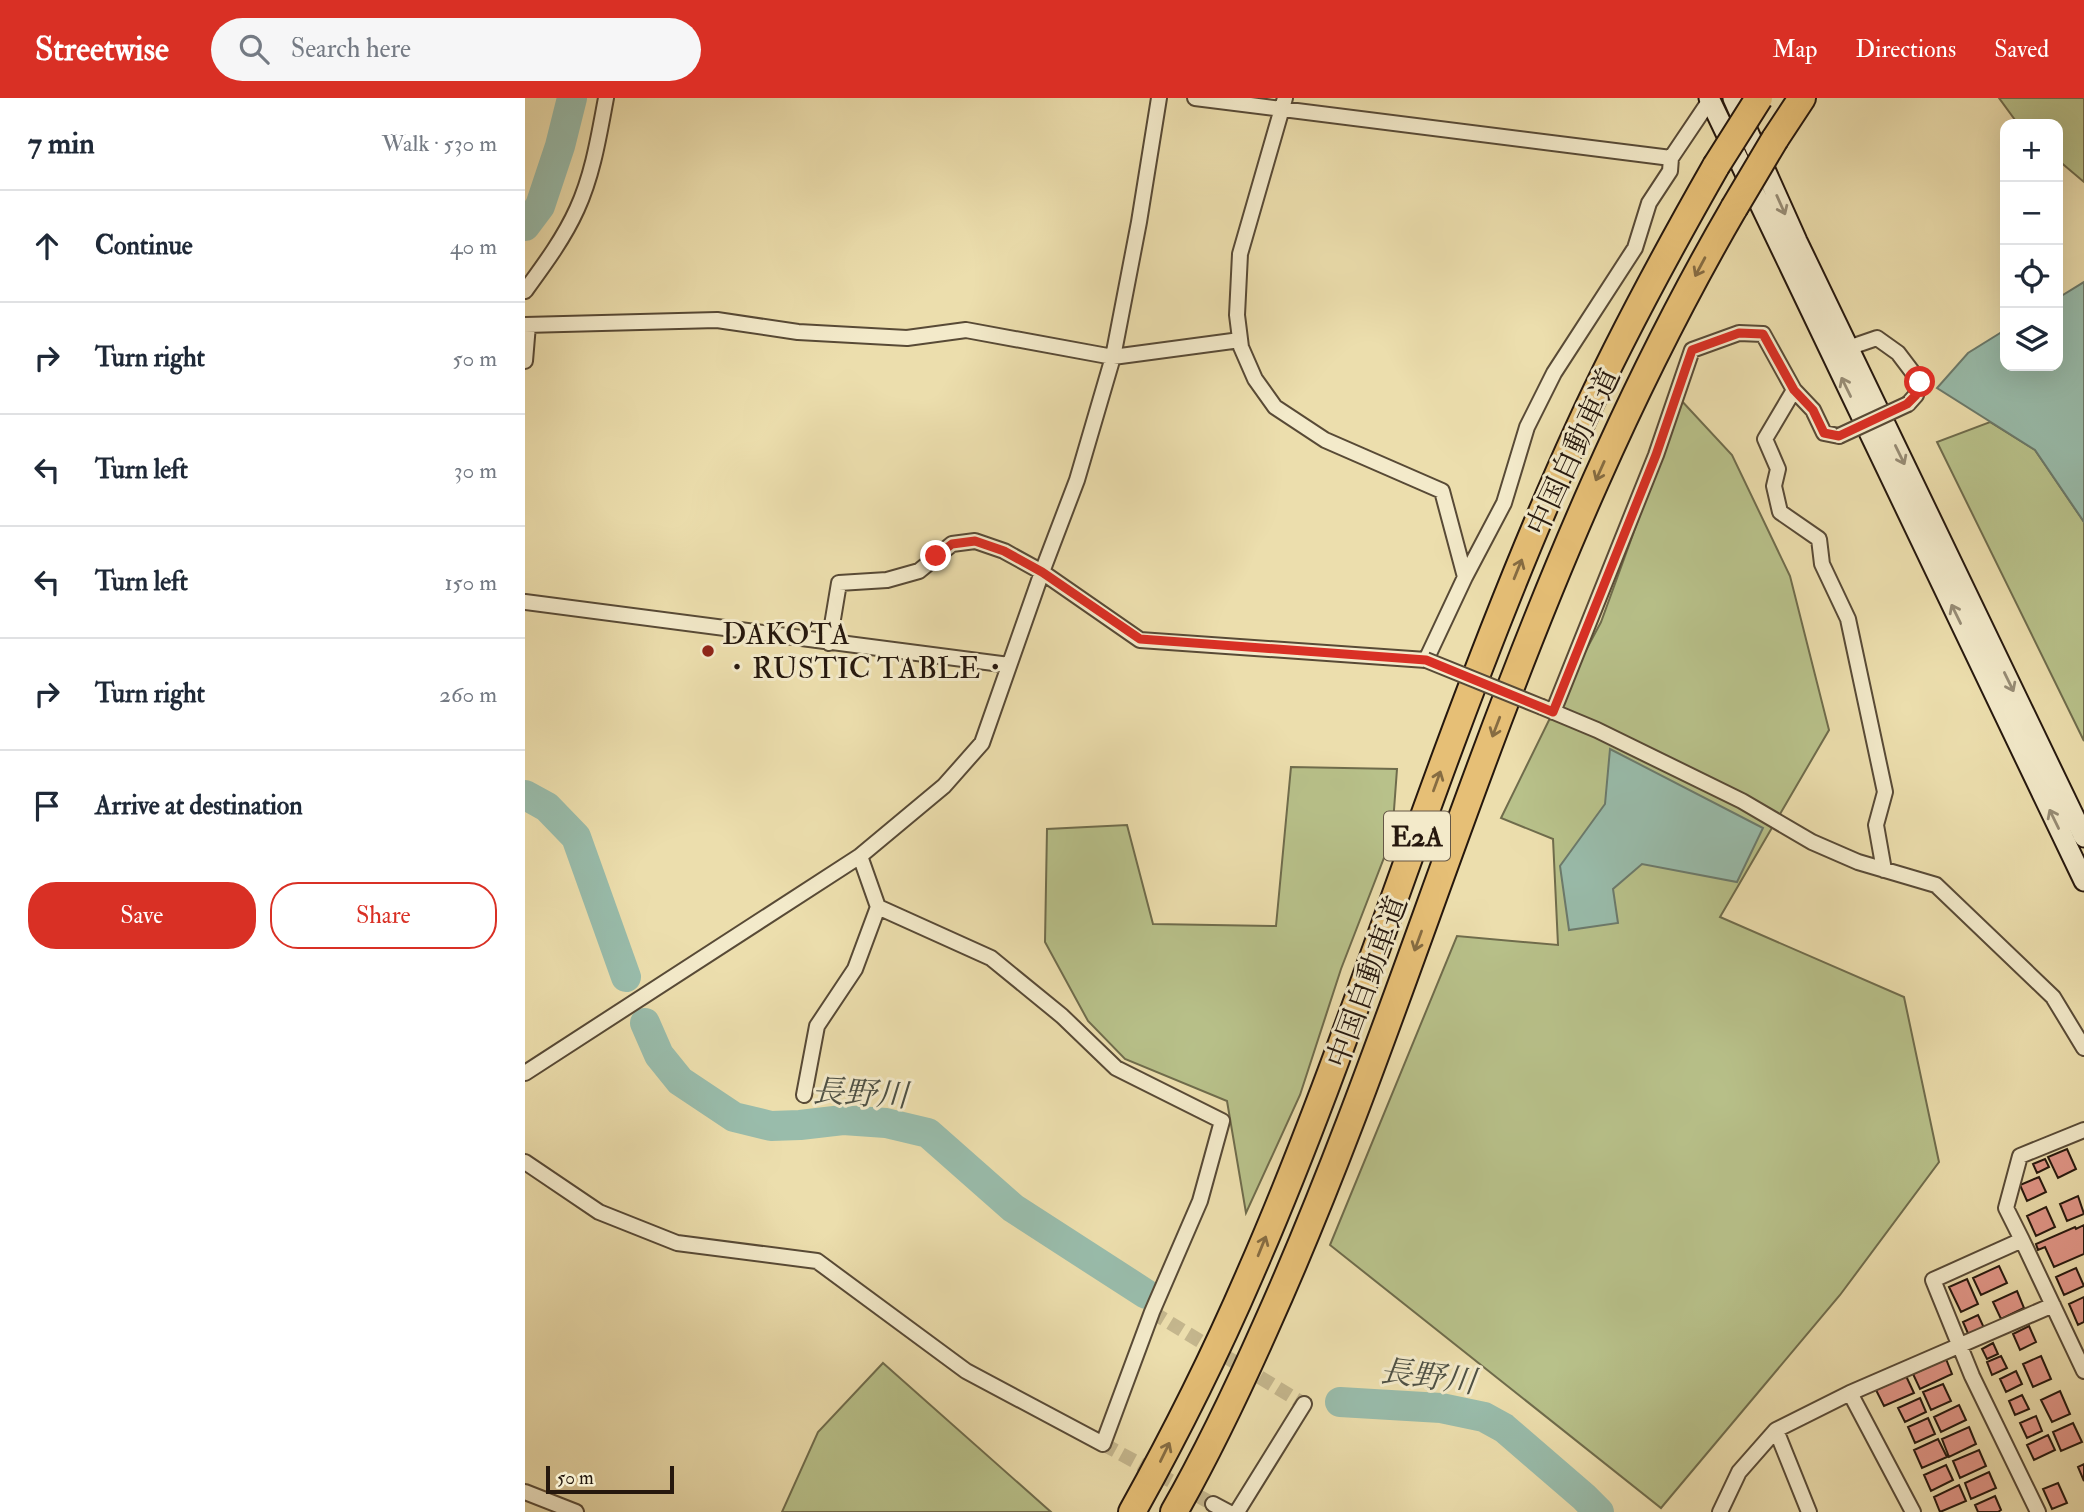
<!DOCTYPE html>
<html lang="en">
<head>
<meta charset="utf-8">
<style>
  body { margin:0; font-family:"IM FELL Double Pica","Noto Serif JP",serif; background:#f6f6f7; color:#1f2937 }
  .controls { position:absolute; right:21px; top:21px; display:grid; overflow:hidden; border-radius:14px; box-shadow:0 7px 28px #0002 }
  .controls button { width:63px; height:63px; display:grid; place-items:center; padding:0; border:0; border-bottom:2px solid #e0e1e3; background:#fff; color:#1f2937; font:35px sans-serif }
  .scale { position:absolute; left:21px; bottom:18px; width:128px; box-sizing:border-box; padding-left:7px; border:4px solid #26180e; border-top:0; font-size:19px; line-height:24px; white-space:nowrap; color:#26180e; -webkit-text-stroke:5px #f3eaca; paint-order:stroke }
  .stop { position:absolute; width:21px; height:21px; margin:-16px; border:5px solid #d93025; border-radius:50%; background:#fff }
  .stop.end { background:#d93025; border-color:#fff; box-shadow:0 2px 7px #0008 }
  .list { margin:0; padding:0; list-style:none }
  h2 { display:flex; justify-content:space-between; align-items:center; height:91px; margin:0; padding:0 28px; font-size:30px }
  h2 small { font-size:23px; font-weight:400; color:#747a83 }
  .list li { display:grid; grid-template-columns:46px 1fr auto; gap:21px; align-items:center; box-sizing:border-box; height:112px; padding:0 28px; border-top:2px solid #e0e1e3 }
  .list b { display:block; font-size:26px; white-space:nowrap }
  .list em { font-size:23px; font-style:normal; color:#747a83 }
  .actions { display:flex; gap:14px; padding:21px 28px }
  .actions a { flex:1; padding:16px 0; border:2px solid #d93025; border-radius:28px; text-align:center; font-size:24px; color:#d93025 }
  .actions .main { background:#d93025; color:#fff }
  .icon { flex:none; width:38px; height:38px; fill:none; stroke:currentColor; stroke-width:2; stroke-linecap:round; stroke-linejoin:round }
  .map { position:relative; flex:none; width:1559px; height:1414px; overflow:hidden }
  header { display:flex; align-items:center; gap:42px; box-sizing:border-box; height:98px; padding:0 35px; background:#d93025; color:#fff }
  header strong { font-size:33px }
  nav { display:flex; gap:38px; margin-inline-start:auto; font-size:24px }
  .search { width:490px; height:63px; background:#f6f6f7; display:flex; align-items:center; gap:18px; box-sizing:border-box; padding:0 24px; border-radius:38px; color:#747a83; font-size:26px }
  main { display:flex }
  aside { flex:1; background:#fff }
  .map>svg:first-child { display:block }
</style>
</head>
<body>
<header>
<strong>Streetwise</strong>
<div class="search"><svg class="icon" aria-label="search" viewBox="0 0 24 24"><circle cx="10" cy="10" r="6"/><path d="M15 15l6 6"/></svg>Search here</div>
<nav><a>Map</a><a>Directions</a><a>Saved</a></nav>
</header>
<main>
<aside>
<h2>7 min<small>Walk · 530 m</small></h2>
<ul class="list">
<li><svg class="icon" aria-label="ahead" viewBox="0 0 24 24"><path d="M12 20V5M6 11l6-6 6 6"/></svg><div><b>Continue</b></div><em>40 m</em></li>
<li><svg class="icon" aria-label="right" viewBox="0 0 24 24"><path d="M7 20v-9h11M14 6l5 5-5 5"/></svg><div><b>Turn right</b></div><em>50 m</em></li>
<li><svg class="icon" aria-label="left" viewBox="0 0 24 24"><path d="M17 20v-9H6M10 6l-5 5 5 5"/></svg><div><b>Turn left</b></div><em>30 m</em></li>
<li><svg class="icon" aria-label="left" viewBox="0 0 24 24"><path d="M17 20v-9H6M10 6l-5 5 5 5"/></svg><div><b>Turn left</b></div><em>150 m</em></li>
<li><svg class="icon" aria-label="right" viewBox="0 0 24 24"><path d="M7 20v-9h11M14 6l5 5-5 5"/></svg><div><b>Turn right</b></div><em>260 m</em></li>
<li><svg class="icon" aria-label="arrive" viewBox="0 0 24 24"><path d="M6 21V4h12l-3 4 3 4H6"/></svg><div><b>Arrive at destination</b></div></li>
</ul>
<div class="actions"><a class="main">Save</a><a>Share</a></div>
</aside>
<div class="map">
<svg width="1559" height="1414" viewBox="0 0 1559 1414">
  <rect width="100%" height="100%" fill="#ecdead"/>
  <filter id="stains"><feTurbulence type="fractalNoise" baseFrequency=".00286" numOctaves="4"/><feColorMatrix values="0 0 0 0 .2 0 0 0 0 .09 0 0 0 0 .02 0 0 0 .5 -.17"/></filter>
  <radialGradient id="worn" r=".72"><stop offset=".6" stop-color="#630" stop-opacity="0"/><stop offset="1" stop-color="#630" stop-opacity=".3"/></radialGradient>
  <path fill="#b8c18a" stroke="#6f6c4c" stroke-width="2" d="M1474,0H1559V84L1533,62V26H1493Z
    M1154,300L1207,357L1265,478L1304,632L1195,819L1379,899L1414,1064L1315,1197L1136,1410L805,1147L932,838L1033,847L1028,741L976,720L1028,614L1076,524L1115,417Z
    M1465,324L1510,352L1559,424V643L1412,344Z
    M766,669L872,671L867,739L816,871L775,997L721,1115L702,1003L600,961L563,923L520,844L522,731L602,727L628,826L751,828Z
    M358,1265L526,1414H257L293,1334Z"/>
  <path fill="#99bcab" stroke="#6b7a6c" stroke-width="2" d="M1559,184V424L1510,352L1412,290L1443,255L1480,232V268H1533V200Z
    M1085,651L1238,730L1212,784L1117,766L1088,791L1093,825L1044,832L1035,768L1080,706Z"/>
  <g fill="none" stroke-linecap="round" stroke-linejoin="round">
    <path stroke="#99bcab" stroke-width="30" d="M0,128L15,108L35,48L47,0
      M0,697L22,709L51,739L101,879
      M120,925L134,957L155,983L209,1019L246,1028L275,1027L318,1022L361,1025L403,1035L488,1110L621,1196
      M815,1304L916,1310L959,1319L979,1330L1059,1399L1074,1414"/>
  </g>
  <path fill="#e29688" stroke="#26180e" stroke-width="2" d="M1542,1051L1551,1071L1533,1080L1523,1059Z
    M1520,1061L1524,1069L1512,1075L1508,1066Z
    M1514,1079L1521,1094L1502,1103L1495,1087Z
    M1553,1098L1559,1116L1542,1123L1535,1106Z
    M1521,1109L1530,1129L1511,1138L1502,1118Z
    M1559,1127V1156L1529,1169L1520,1149L1513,1152L1511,1146L1550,1129L1551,1131Z
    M1474,1168L1482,1185L1456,1197L1448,1180Z
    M1551,1170L1559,1188L1539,1197L1531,1179Z
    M1442,1181L1453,1206L1436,1214L1424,1189Z
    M1492,1193L1499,1210L1476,1221L1468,1204Z
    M1559,1199V1224L1553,1227L1544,1206Z
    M1453,1217L1460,1232L1445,1240L1438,1224Z
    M1504,1228L1511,1244L1495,1252L1488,1236Z
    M1468,1245L1473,1256L1462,1261L1457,1251Z
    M1476,1258L1482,1270L1467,1277L1462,1264Z
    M1516,1258L1526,1281L1508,1289L1498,1266Z
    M1421,1261L1427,1276L1395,1291L1388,1276Z
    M1491,1273L1497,1286L1481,1294L1475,1281Z
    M1381,1278L1389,1295L1359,1308L1351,1292Z
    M1418,1286L1426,1303L1406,1312L1398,1294Z
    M1535,1293L1545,1316L1527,1324L1516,1302Z
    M1497,1297L1504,1311L1490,1317L1484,1303Z
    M1395,1300L1401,1314L1380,1324L1373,1310Z
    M1434,1307L1441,1322L1416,1334L1409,1319Z
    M1511,1318L1517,1333L1502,1340L1495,1325Z
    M1403,1320L1410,1336L1390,1345L1383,1329Z
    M1548,1325L1557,1344L1536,1353L1528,1334Z
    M1444,1329L1451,1346L1424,1359L1417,1341Z
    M1523,1337L1530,1352L1509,1362L1502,1347Z
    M1413,1341L1422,1359L1397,1370L1389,1352Z
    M1454,1352L1461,1368L1435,1380L1428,1363Z
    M1559,1366V1383L1553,1369Z
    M1421,1367L1428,1382L1406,1393L1399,1377Z
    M1464,1374L1471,1390L1446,1401L1440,1385Z
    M1533,1385L1542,1405L1527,1411L1518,1391Z
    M1434,1387L1441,1403L1415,1414L1409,1399Z
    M1470,1398L1476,1412L1473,1414H1453L1450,1407Z"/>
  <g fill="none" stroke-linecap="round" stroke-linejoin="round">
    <path stroke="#c4b68d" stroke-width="14" stroke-dasharray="14 7" stroke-linecap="butt" d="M627,1214L779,1306
      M578,1346L688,1406"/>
    <defs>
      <path id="street" d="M670,0L1146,60L1185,2
        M0,193C19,167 39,140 52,111C68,76 74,37 81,0
        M0,227L192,222L273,234L382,240L441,232L588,259L715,242
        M1323,250L1352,240L1373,255L1395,284L1391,297L1383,306
        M0,263L3,227
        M1269,292L1240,341L1253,371L1249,388L1255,414L1294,441L1297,466L1323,521L1360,694L1351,727L1359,772
        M940,479L979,405L1002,329L1029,275L1110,150L1124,105L1145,73L1146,60
        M0,504L484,567
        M304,545L314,485L362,482L394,473L427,446L450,443L479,453L517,474L615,542L901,562L940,479L917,393L800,342L750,309L730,281L716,249L712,217L715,156L760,0
        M1017,609L1072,632L1217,703L1287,744L1333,764L1411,787L1528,899L1559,950
        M1028,614L1131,357L1167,252L1214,235L1238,236L1269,292L1288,312L1299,335L1314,338
        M335,758L353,809
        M0,975L335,758L419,688L457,645L517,474L552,382L588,259L614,124L634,0
        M0,1064L74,1114L152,1145L292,1163L441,1273L578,1346L627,1214L675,1103L697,1023L591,970L537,918L466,860L353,809L330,871L292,928L279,997
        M1497,1142L1559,1273
        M1325,1295L1388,1414
        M1251,1332L1284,1414
        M0,1394L51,1414
        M688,1406L703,1414
        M712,1414L779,1306
        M1195,1414L1214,1374L1251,1332L1325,1295L1528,1207
        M1513,1414L1447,1278L1408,1182L1497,1142L1481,1110L1495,1058L1559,1032"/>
      <path id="secondary" d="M1184,0L1559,783
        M1208,0L1272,143L1559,739"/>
      <path id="highway" d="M1250,41L1277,0
        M607,1414C650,1337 690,1257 725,1176C799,1007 857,831 921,658C962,547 1005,437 1054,330C1095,240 1142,154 1191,68
        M649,1414C683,1354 713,1291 741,1228C823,1046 886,856 956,668C1027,476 1106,287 1209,110"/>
    </defs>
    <use href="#street" stroke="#584a36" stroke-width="18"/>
    <use href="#secondary" stroke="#26180e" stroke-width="23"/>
    <use href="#highway" stroke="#26180e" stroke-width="30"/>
    <use href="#street" stroke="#f3eaca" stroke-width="14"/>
    <use href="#secondary" stroke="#f3eaca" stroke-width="19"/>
    <use href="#highway" stroke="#e6bf76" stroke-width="26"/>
    <defs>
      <path id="street-bridge" d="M1314,338L1383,306
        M901,562L1017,609"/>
      <path id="highway-bridge" d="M1191,68L1234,0
        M1209,110L1250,41"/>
    </defs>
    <use href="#street-bridge" stroke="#584a36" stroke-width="18" stroke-linecap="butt"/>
    <use href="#highway-bridge" stroke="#26180e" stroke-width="30" stroke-linecap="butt"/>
    <use href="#street-bridge" stroke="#f3eaca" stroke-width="14"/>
    <use href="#highway-bridge" stroke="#e6bf76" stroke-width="26"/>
  </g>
  <defs><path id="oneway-shaft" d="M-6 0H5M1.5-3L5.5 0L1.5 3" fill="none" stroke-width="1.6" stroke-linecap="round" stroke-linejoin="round" transform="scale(1.75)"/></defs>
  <g stroke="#978c75">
    <use href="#oneway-shaft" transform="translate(1256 107) rotate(66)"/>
    <use href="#oneway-shaft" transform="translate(1321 289) rotate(-116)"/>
    <use href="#oneway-shaft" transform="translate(1375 357) rotate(64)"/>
    <use href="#oneway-shaft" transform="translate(1431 516) rotate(-116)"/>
    <use href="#oneway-shaft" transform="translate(1484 584) rotate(64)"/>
    <use href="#oneway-shaft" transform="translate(1529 721) rotate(-116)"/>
  </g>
  <g stroke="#866c42">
    <use href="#oneway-shaft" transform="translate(1175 169) rotate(118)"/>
    <use href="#oneway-shaft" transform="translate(1075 373) rotate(114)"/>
    <use href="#oneway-shaft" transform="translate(993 471) rotate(-68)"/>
    <use href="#oneway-shaft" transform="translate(971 629) rotate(111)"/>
    <use href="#oneway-shaft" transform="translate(912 683) rotate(-70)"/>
    <use href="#oneway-shaft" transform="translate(893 843) rotate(110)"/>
    <use href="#oneway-shaft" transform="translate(737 1148) rotate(-68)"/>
    <use href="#oneway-shaft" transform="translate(640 1354) rotate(-64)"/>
  </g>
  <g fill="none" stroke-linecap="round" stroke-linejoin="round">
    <path stroke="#d93025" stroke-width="9" d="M411,458L427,446L450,443L479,453L517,474L615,541L901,562L1028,614L1131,357L1167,252L1214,235L1238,236L1269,292L1288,312L1299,335L1314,338L1382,306L1391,297L1395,284"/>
  </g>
  <circle fill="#8f2418" stroke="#f3eaca" stroke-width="2.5" cx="183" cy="553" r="7"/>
  <g text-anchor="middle" stroke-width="6" stroke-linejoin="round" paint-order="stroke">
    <rect fill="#f3eaca" stroke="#645746" stroke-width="2" x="859" y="713.5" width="66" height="49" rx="5"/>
    <g font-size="28" font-weight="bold" fill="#26180e">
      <text x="892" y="748">E2A</text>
    </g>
    <g font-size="30" fill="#26180e" stroke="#f3eaca">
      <text transform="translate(1048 354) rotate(-65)" y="10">中国自動車道</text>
      <text transform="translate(842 884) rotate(-70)" y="10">中国自動車道</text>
    </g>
    <g font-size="30" fill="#26180e" stroke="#f3eaca" text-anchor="start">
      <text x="197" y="546">DAKOTA<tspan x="197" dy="34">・RUSTIC TABLE・</tspan></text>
    </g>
    <g font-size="32" font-style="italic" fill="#4e5145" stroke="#f3eaca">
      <text transform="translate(335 995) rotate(3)" y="11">長野川</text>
      <text transform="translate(903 1278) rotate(7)" y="11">長野川</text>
    </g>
  </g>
  <rect width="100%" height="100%" filter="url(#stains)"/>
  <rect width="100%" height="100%" fill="url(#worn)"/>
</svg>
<div class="controls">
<button>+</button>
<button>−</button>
<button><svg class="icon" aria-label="locate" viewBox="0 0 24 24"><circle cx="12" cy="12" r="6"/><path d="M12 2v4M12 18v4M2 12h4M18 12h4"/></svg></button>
<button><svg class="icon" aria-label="layers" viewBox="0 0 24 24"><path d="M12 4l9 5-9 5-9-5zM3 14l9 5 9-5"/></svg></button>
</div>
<div class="scale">50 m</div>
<div class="stop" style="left:1395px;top:284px"></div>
<div class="stop end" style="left:411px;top:458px"></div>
</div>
</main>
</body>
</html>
